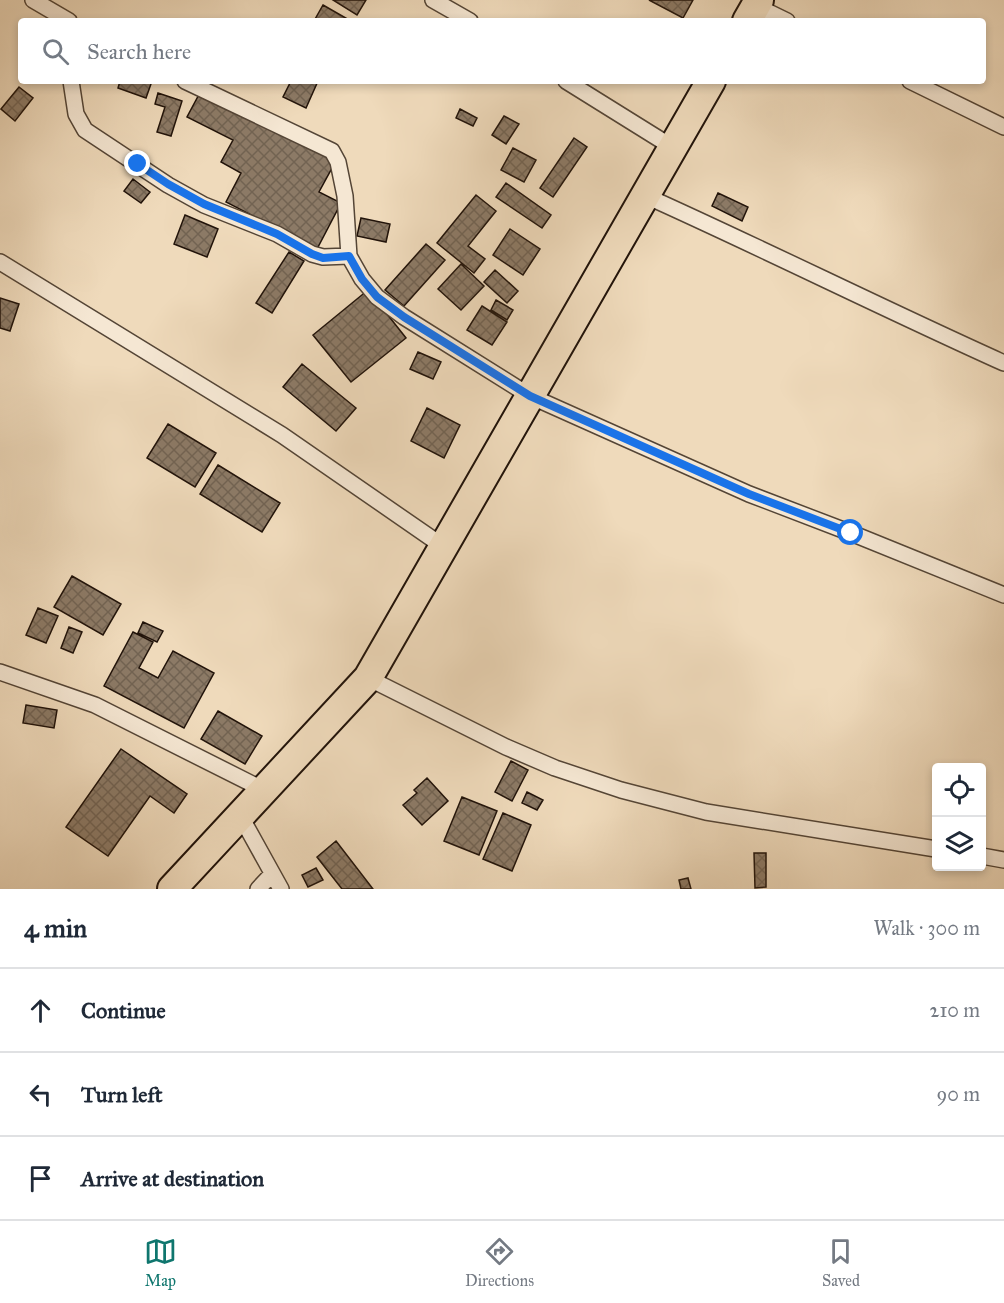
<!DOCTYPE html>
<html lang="en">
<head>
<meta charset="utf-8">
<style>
  body { margin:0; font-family:"IM FELL Great Primer",serif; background:#f2f2f3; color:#1f2937 }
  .controls { position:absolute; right:18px; bottom:18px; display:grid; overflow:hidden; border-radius:6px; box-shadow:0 3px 9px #0003 }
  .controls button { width:54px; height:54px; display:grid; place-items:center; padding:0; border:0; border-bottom:2px solid #e0e1e3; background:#fff; color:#1f2937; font:30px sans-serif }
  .stop { position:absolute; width:18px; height:18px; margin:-14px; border:4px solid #1a73e8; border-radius:50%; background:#fff }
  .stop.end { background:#1a73e8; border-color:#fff; box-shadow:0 2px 6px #0008 }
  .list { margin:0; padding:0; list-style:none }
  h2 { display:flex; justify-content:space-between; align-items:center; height:78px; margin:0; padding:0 24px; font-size:26px }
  h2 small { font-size:20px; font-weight:400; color:#747a83 }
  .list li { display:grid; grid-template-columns:39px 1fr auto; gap:18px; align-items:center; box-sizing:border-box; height:84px; padding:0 24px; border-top:2px solid #e0e1e3 }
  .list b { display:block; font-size:22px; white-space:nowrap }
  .list em { font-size:20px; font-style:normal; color:#747a83 }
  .icon { flex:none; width:33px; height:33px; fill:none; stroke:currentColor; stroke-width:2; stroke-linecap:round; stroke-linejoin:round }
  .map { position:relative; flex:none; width:1004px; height:889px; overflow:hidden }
  .search { position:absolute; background:#fff; box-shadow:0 3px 9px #0003; left:18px; right:18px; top:18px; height:66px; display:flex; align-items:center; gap:15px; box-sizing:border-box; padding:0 21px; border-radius:6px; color:#747a83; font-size:22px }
  .sheet { height:330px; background:#fff }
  nav { display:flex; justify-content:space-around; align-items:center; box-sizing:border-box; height:84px; border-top:2px solid #e0e1e3; background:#fff; font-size:16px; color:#747a83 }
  nav a { display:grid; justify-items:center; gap:3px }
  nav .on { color:#0f766e }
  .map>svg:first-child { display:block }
</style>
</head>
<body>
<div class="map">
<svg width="1004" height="889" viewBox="0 0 1004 889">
  <defs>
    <pattern id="building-cross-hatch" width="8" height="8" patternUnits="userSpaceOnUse" patternTransform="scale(1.5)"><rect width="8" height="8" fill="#8c7a66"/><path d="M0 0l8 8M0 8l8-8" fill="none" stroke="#726352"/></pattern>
  </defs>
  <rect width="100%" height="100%" fill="#efdabb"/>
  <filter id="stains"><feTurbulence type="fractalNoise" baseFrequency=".00333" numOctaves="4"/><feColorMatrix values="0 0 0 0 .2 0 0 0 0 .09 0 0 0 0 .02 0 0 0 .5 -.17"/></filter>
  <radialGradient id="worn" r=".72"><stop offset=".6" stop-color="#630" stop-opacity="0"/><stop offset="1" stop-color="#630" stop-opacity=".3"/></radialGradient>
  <path fill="url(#building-cross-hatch)" stroke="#21130a" stroke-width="1.5" d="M333,0H366L357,15Z
    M649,0H693L683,18Z
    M323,5L351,21H314Z
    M120,81H152L146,98L118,88Z
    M291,81H318L306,108L283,97Z
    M19,87L33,98L15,121L1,109Z
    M203,87L338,157L319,192L341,203L317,249L226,202L241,173L221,162L233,140L187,117Z
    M158,93L182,101L171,136L157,132L165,107L155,104Z
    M460,109L477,118L473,126L456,118Z
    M504,116L519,124L506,144L492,135Z
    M574,138L587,147L553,197L540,188Z
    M513,148L536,160L524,182L501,170Z
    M133,179L150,192L141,203L124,191Z
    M506,183L551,215L542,228L496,197Z
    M718,193L748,207L742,221L712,206Z
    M476,195L496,211L468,246L485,259L474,273L437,243Z
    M185,215L218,229L207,257L174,244Z
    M361,218L390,224L386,242L357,236Z
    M510,229L540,249L523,275L493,255Z
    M426,244L445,260L404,306L385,290Z
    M289,252L304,261L272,313L256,303Z
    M461,264L484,286L461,310L438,289Z
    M495,270L518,291L507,303L484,282Z
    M368,290L406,338L351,382L313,335Z
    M0,298L19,304L10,331L0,328Z
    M496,300L513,310L507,320L491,310Z
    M482,306L507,322L492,345L467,330Z
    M418,352L441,362L433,379L410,369Z
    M302,364L356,408L336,431L283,387Z
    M427,408L460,425L444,458L411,441Z
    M168,424L216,453L195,487L147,458Z
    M218,465L280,503L262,532L200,494Z
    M72,576L121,604L103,635L54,607Z
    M38,608L58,616L46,643L26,635Z
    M143,622L163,631L157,642L138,633Z
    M69,627L82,632L73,653L61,648Z
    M133,632L153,642L139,668L158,678L173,651L214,673L184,728L104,686Z
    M26,705L57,710L54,728L23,723Z
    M218,711L262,736L245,764L201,739Z
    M121,749L187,794L174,813L150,796L108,856L66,827Z
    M511,761L528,770L512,801L495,792Z
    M427,778L448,801L422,825L403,805L417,793L414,790Z
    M527,792L543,800L537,810L522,803Z
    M462,797L497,811L479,855L444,841Z
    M503,813L531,825L512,871L483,859Z
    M336,841L373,889H342L317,857Z
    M754,853H766V887L755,888Z
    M316,868L323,880L308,887L302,875Z
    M688,878L691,889H681L679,880Z"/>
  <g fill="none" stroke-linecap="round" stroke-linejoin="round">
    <defs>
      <path id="street" d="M33,0L69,21
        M433,0L470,21
        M756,6L787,21
        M71,81L76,114L85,130L168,185L204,205L277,234L312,254L323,257L349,256
        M185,81L332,151L338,162L345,196L349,256L362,279L377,297L404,317L530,396L749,494L851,533L1004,595
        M566,81L672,147
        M910,81L1004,127
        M646,196C766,250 884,309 1004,363
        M0,262L282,435L444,547
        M0,672L95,705L264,790
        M368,678L506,747L555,768L621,790L706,812L936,849
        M240,815L281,889
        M982,856L1004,860
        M258,889L271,875"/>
      <path id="highway" d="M747,21L759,0
        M172,889L368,678L711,81"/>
    </defs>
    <use href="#street" stroke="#544536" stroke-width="18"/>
    <use href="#highway" stroke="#21130a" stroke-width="32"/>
    <use href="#street" stroke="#f5e7d3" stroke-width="15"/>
    <use href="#highway" stroke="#efdabb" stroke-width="28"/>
  </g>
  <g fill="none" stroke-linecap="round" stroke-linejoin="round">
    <path stroke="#1a73e8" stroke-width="8" d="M138,164L168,184L204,204L277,234L312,254L323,258L349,256L362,279L377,297L404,317L530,396L749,494L851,533"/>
  </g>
  <rect width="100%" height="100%" filter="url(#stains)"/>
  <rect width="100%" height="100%" fill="url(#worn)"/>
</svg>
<div class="controls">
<button><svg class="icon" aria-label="locate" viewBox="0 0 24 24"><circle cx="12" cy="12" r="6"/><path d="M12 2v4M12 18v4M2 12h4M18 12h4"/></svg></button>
<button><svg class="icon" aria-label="layers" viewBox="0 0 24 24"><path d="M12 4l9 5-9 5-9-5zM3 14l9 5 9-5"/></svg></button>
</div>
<div class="stop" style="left:851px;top:533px"></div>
<div class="stop end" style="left:138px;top:164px"></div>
<div class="search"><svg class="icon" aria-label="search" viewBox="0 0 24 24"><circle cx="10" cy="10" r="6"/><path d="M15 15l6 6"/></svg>Search here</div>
</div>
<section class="sheet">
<h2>4 min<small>Walk · 300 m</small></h2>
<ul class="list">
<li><svg class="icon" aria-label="ahead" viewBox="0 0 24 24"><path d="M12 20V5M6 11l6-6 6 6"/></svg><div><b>Continue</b></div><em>210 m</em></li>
<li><svg class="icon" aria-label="left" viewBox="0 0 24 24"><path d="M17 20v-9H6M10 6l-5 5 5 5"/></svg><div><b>Turn left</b></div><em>90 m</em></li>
<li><svg class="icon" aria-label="arrive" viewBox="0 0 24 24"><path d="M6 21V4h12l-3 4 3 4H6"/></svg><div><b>Arrive at destination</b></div></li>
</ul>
</section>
<nav>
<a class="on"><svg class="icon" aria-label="map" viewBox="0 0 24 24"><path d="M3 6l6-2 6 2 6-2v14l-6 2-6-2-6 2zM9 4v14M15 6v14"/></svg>Map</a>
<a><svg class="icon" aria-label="directions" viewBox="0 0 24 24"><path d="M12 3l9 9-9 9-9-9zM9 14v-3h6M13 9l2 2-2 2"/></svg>Directions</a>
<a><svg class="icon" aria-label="saved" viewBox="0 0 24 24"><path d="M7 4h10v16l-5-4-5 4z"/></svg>Saved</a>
</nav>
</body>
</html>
